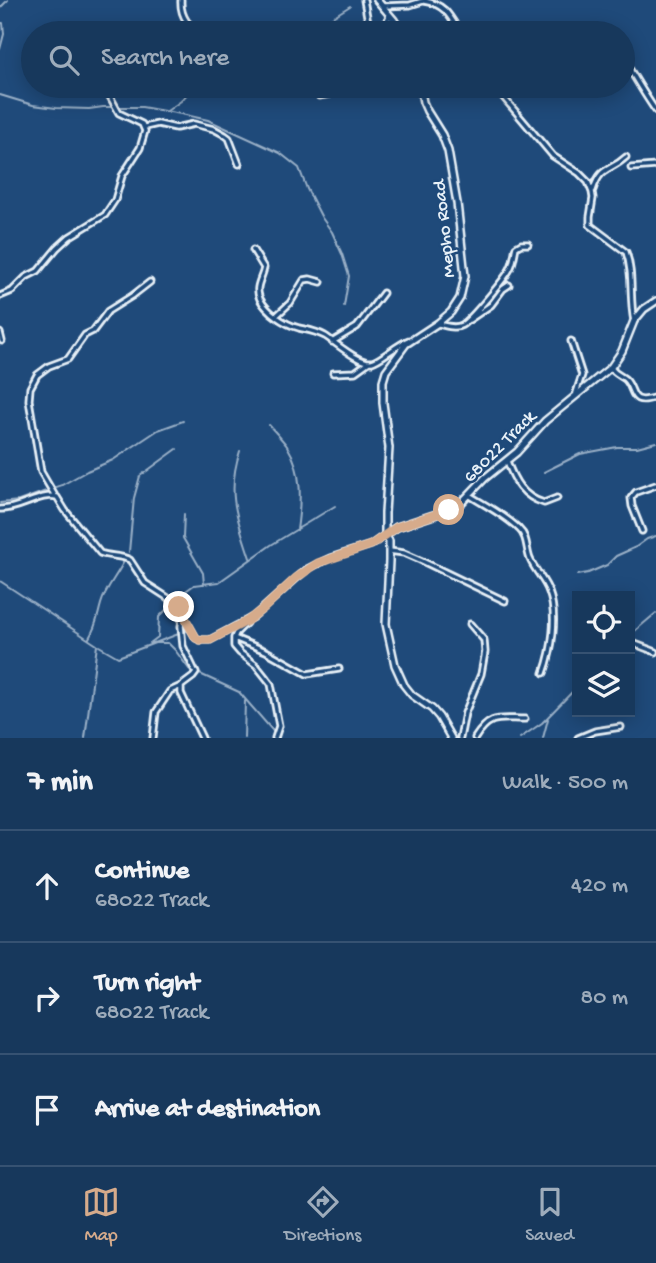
<!DOCTYPE html>
<html lang="en">
<head>
<meta charset="utf-8">
<style>
  body { margin:0; font-family:"Gochi Hand",sans-serif; background:#244365; color:#f1f3f6 }
  .controls { position:absolute; right:21px; bottom:21px; display:grid; overflow:hidden; border-radius:0px; box-shadow:0 4px 18px #0003 }
  .controls button { width:63px; height:63px; display:grid; place-items:center; padding:0; border:0; border-bottom:2px solid #365272; background:#17385c; color:#f1f3f6; font:35px sans-serif }
  .stop { position:absolute; width:21px; height:21px; margin:-16px; border:5px solid #d6ab8b; border-radius:50%; background:#fff }
  .stop.end { background:#d6ab8b; border-color:#fff; box-shadow:0 2px 7px #0008 }
  .list { margin:0; padding:0; list-style:none }
  h2 { display:flex; justify-content:space-between; align-items:center; height:91px; margin:0; padding:0 28px; font-size:30px }
  h2 small { font-size:23px; font-weight:400; color:#9eacbb }
  .list li { display:grid; grid-template-columns:46px 1fr auto; gap:21px; align-items:center; box-sizing:border-box; height:112px; padding:0 28px; border-top:2px solid #365272 }
  .list b { display:block; font-size:26px; white-space:nowrap }
  .list p { margin:0; font-size:23px; white-space:nowrap; color:#9eacbb }
  .list em { font-size:23px; font-style:normal; color:#9eacbb }
  .icon { flex:none; width:38px; height:38px; fill:none; stroke:currentColor; stroke-width:2; stroke-linecap:round; stroke-linejoin:round }
  .map { position:relative; flex:none; width:656px; height:738px; overflow:hidden }
  .search { position:absolute; background:#17385c; box-shadow:0 4px 18px #0003; left:21px; right:21px; top:21px; height:77px; display:flex; align-items:center; gap:18px; box-sizing:border-box; padding:0 24px; border-radius:38px; color:#9eacbb; font-size:26px }
  .sheet { height:427px; background:#17385c }
  nav { display:flex; justify-content:space-around; align-items:center; box-sizing:border-box; height:98px; border-top:2px solid #365272; background:#17385c; font-size:19px; color:#9eacbb }
  nav a { display:grid; justify-items:center; gap:4px }
  nav .on { color:#d6ab8b }
  .map>svg:first-child { display:block }
</style>
</head>
<body>
<div class="map">
<svg width="656" height="738" viewBox="0 0 656 738">
  <rect width="100%" height="100%" fill="#1f4a7a"/>
  <filter id="ink" filterUnits="userSpaceOnUse"><feTurbulence type="fractalNoise" baseFrequency=".0143" numOctaves="2"/><feDisplacementMap in="SourceGraphic" scale="14" xChannelSelector="R" yChannelSelector="G"/><feConvolveMatrix kernelMatrix="1 2 1 2 8 2 1 2 1" color-interpolation-filters="sRGB"/></filter>
  <g filter="url(#ink)">
    <g fill="none" stroke-linecap="round" stroke-linejoin="round">
      <path stroke="#9ab0c7" stroke-width="2" d="M0,8L8,0
        M0,23H3L4,34L0,49
        M307,33L350,6
        M0,95L33,105L56,108L89,109L103,107H142L181,114L208,120L280,153L299,168L307,189L322,218L332,232L342,254L349,276L344,306
        M167,111L181,101L194,86
        M269,425C275,432 282,439 287,446C303,471 301,502 297,530
        M240,451C226,493 237,518 250,558
        M544,472L580,454L617,447H637L656,442
        M53,488L62,485L87,471L113,460L158,430L183,421
        M0,503L19,501L46,491
        M184,514L183,538L203,573L204,584
        M129,552L134,498L140,476L177,449
        M577,575L588,573L607,565L616,556L636,547L647,539L656,536
        M0,581L97,645L85,738
        M176,600L183,593L194,585L219,582L271,545L335,506
        M630,635L656,613
        M89,638C97,625 97,618 101,604C105,589 116,577 123,563
        M150,643L158,637L159,617L172,604
        M153,643H168L175,650L189,669L239,692L279,738
        M99,646L118,657L189,630C194,639 200,646 211,641
        M244,738L245,701
        M520,738L542,723L577,687
        M543,738L548,719"/>
      <defs>
        <path id="street" d="M181,0C180,16 189,29 204,33
          M364,0L368,22L367,33
          M424,1C445,4 450,16 460,33
          M384,6L410,5L426,0
          M607,32L608,33
          M206,33L216,31L224,33
          M386,33V23L389,16
          M623,58C634,76 644,94 656,111
          M147,86H157
          M494,86L553,156L579,173L588,182L592,192L593,198L590,217V225L626,252C634,274 629,298 634,321
          M319,96L330,94L342,86
          M145,127L158,124L176,128L194,124L214,129L225,135L229,138L239,164
          M631,168L656,166
          M593,190C601,165 610,172 626,157
          M253,250L264,268C262,279 254,287 260,299C267,312 284,324 299,328C308,330 316,331 325,336C335,342 359,364 372,362C379,361 398,344 409,340
          M0,296L12,291L26,277L38,271L57,248L69,237L105,215L115,200L122,176L140,148L145,131L142,124L119,113L107,91L108,86
          M276,316L290,303L304,280L310,279L321,282
          M469,320L491,305L503,289L509,285
          M439,324C446,326 455,329 462,325C470,320 505,279 510,269C514,262 514,254 516,247L521,244H528
          M0,333L2,341
          M571,341L582,375L576,393
          M332,342L357,327L383,293
          M611,368C615,374 620,375 625,379C636,389 628,407 656,397
          M333,373L355,372L369,362
          M507,461C514,481 523,497 544,503L557,498
          M469,495C486,506 505,515 519,529C528,537 526,549 530,559C535,571 545,580 549,592C558,615 552,651 544,673
          M55,496L41,472L29,400L30,388L37,375L49,366L68,359L85,335L93,331L108,311L132,296L150,282
          M0,509C20,510 41,492 57,497L65,510L100,553C110,557 121,555 130,560L145,583L176,603L196,638L200,640H210L253,617L307,569L330,558L371,545L385,535
          M642,531L632,506L631,498L636,492L656,485
          M389,551L404,553L420,560L505,601
          M183,615L181,626L183,646L196,673L193,677L181,686V693L202,738
          M246,623L236,633L234,638V646L240,653L256,665L271,684L279,726L275,738
          M234,638L266,651L307,674L339,669
          M635,644L656,652
          M153,738L156,712L170,691L181,686
          M460,738L465,713L481,674L485,652L484,640L470,624
          M475,738C490,714 499,719 525,719
          M578,738L595,731L621,727"/>
        <path id="secondary" d="M377,0L394,20L402,33
          M420,86L423,102L427,111L442,135L448,151L457,203L465,276L460,298L451,312L438,323L406,344L386,371L383,381V403L389,448L385,513V535L389,541V561L386,624L395,665L404,685L412,695L432,709L439,717L451,738
          M385,535L397,527L449,510L462,502L485,478L517,452L545,421L611,367L622,351L634,321L644,309L656,301"/>
      </defs>
      <use href="#street" stroke="#e8f1f8" stroke-width="9"/>
      <use href="#secondary" stroke="#e8f1f8" stroke-width="10"/>
      <use href="#street" stroke="#1f4a7a" stroke-width="3.5"/>
      <use href="#secondary" stroke="#1f4a7a" stroke-width="5"/>
    </g>
  </g>
  <g fill="none" stroke-linecap="round" stroke-linejoin="round" filter="url(#ink)">
    <path stroke="#d6ab8b" stroke-width="9" d="M179,607L196,638L200,640H210L247,621L264,608L296,578L318,563L371,545L397,527L449,510"/>
  </g>
  <g text-anchor="middle" stroke-width="5" stroke-linejoin="round" paint-order="stroke">
    <g font-size="19" fill="#e8f1f8" stroke="#1f4a7a">
      <text transform="translate(442 229) rotate(-96)" y="7">Mepho Road</text>
      <text transform="translate(498 445) rotate(-45)" y="7">68022 Track</text>
    </g>
  </g>
</svg>
<div class="controls">
<button><svg class="icon" aria-label="locate" viewBox="0 0 24 24"><circle cx="12" cy="12" r="6"/><path d="M12 2v4M12 18v4M2 12h4M18 12h4"/></svg></button>
<button><svg class="icon" aria-label="layers" viewBox="0 0 24 24"><path d="M12 4l9 5-9 5-9-5zM3 14l9 5 9-5"/></svg></button>
</div>
<div class="stop" style="left:449px;top:510px"></div>
<div class="stop end" style="left:179px;top:607px"></div>
<div class="search"><svg class="icon" aria-label="search" viewBox="0 0 24 24"><circle cx="10" cy="10" r="6"/><path d="M15 15l6 6"/></svg>Search here</div>
</div>
<section class="sheet">
<h2>7 min<small>Walk · 500 m</small></h2>
<ul class="list">
<li><svg class="icon" aria-label="ahead" viewBox="0 0 24 24"><path d="M12 20V5M6 11l6-6 6 6"/></svg><div><b>Continue</b><p>68022 Track</p></div><em>420 m</em></li>
<li><svg class="icon" aria-label="right" viewBox="0 0 24 24"><path d="M7 20v-9h11M14 6l5 5-5 5"/></svg><div><b>Turn right</b><p>68022 Track</p></div><em>80 m</em></li>
<li><svg class="icon" aria-label="arrive" viewBox="0 0 24 24"><path d="M6 21V4h12l-3 4 3 4H6"/></svg><div><b>Arrive at destination</b></div></li>
</ul>
</section>
<nav>
<a class="on"><svg class="icon" aria-label="map" viewBox="0 0 24 24"><path d="M3 6l6-2 6 2 6-2v14l-6 2-6-2-6 2zM9 4v14M15 6v14"/></svg>Map</a>
<a><svg class="icon" aria-label="directions" viewBox="0 0 24 24"><path d="M12 3l9 9-9 9-9-9zM9 14v-3h6M13 9l2 2-2 2"/></svg>Directions</a>
<a><svg class="icon" aria-label="saved" viewBox="0 0 24 24"><path d="M7 4h10v16l-5-4-5 4z"/></svg>Saved</a>
</nav>
</body>
</html>
